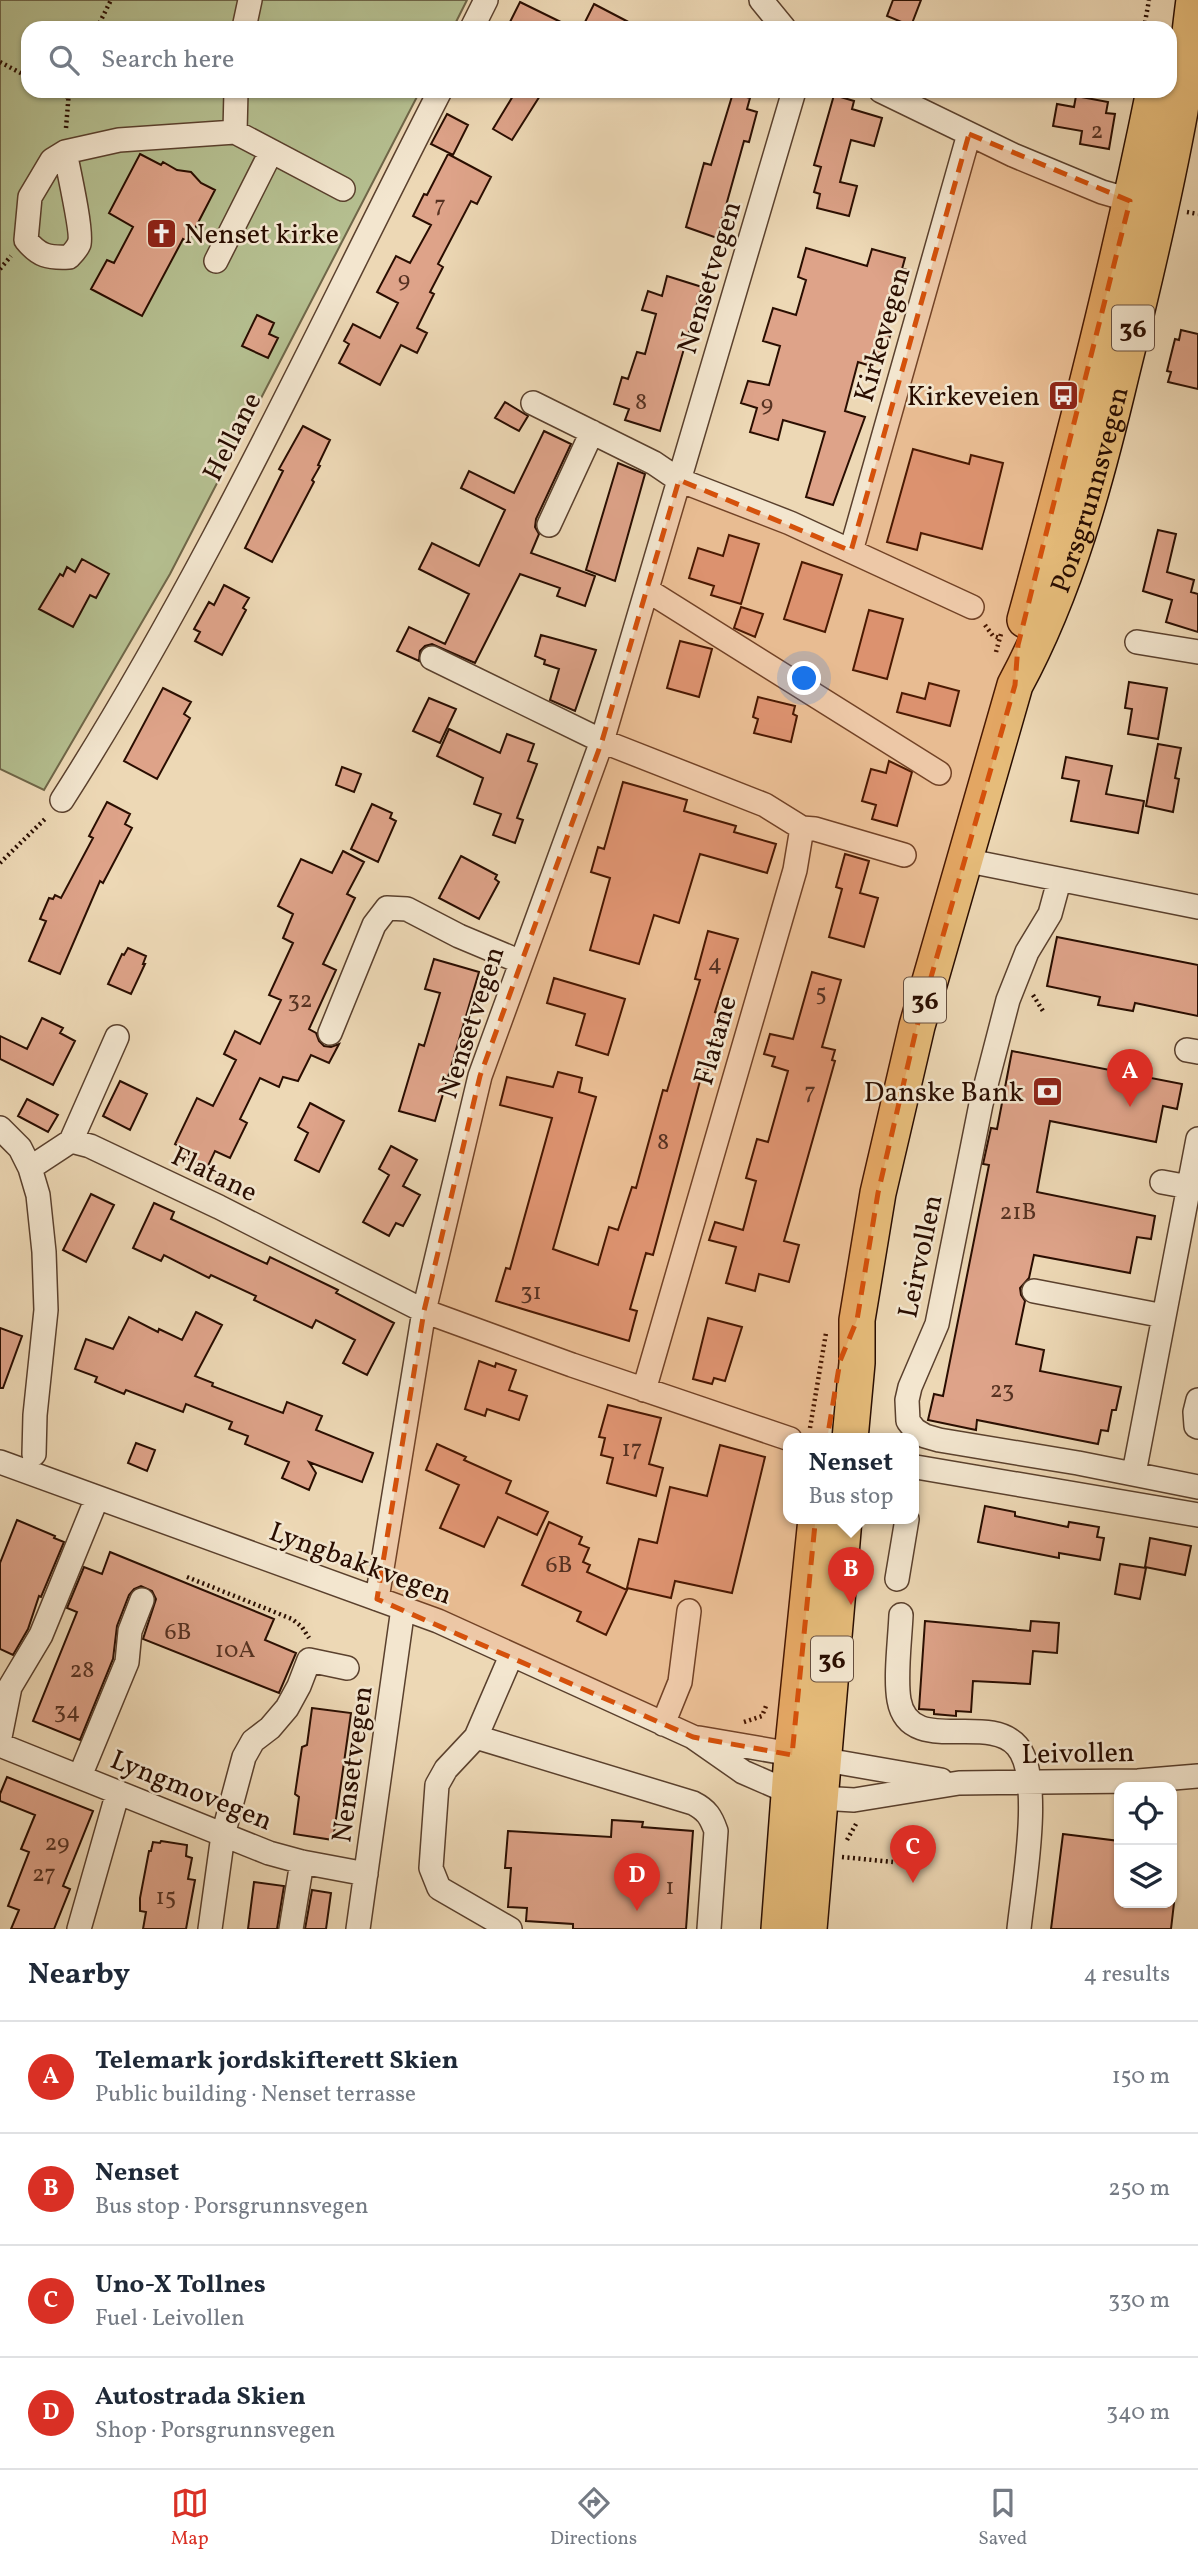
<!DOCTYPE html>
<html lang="en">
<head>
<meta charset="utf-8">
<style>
  body { margin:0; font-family:Vollkorn,serif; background:#f2f2f3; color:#1f2937 }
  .controls { position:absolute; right:21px; bottom:21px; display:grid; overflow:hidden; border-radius:14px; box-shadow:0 2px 5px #0004 }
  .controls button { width:63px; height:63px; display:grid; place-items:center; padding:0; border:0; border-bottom:2px solid #e0e1e3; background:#fff; color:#1f2937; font:35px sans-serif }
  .you { position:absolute; left:805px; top:679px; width:24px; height:24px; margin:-18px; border:5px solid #fff; border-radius:50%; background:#1a73e8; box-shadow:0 0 0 10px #1a73e833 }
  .badge { display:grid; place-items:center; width:46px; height:46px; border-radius:50%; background:#d93025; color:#fff; font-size:23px; font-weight:700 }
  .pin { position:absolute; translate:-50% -58px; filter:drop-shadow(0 2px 4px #0008) }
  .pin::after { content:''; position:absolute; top:37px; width:24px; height:21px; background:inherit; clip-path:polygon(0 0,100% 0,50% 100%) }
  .popup { position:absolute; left:783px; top:1433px; width:136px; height:91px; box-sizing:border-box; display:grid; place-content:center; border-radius:14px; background:#fff; filter:drop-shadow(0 2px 5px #0005); font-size:23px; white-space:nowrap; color:#747a83 }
  .popup b { font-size:26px; color:#1f2937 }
  .popup::after { content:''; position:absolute; left:50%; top:100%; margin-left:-14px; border:14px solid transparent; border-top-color:#fff }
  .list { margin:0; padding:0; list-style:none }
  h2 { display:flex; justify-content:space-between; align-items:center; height:91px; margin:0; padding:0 28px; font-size:30px }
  h2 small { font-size:23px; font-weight:400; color:#747a83 }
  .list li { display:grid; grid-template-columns:46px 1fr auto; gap:21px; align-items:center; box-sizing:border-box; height:112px; padding:0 28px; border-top:2px solid #e0e1e3 }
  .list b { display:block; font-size:26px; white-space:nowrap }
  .list p { margin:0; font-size:23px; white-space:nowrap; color:#747a83 }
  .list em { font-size:23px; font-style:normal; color:#747a83 }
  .icon { flex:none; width:38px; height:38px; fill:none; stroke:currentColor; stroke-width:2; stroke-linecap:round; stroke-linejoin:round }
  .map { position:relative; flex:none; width:1198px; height:1929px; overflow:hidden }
  .search { position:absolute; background:#fff; box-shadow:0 2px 5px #0004; left:21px; right:21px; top:21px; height:77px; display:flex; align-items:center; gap:18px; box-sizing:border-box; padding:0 24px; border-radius:21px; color:#747a83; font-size:26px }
  .sheet { height:539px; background:#fff }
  nav { display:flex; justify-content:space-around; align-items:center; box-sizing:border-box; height:98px; border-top:2px solid #e0e1e3; background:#fff; font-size:19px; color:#747a83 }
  nav a { display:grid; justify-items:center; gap:4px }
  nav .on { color:#d93025 }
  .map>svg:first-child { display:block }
</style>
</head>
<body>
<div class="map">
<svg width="1198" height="1929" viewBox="0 0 1198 1929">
  <rect width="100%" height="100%" fill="#edd8b5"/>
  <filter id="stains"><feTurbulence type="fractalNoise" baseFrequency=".00286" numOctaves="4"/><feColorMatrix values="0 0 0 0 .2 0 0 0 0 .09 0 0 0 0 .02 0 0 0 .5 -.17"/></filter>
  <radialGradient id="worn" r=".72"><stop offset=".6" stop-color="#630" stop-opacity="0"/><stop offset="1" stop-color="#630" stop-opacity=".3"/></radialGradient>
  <path fill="#b5bf90" stroke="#6f6648" stroke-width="2" d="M0,0H467L453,28H28V91H420L170,574L44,790L0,769Z"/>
  <path fill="#dea389" stroke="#290d00" stroke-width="2" d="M893,0H921L911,26L887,16Z
    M520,2L573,28H507Z
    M594,4L640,28H582Z
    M516,91H543L512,140L493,129Z
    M733,93L750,98L747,109L757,112L749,142L744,141L717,238L686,227L704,163L711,165Z
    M834,95L854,101L852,109L882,118L874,146L851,140L840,182L857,186L849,216L817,208L820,194L814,192L821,167L814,165Z
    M1076,96L1108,102L1106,113L1115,114L1109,149L1080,144L1082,131L1053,126L1057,104L1074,107Z
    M447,114L468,125L453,155L431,144Z
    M140,154L161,165L163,162L177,170L191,172L201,183L215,190L188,242L183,239L142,316L91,289L107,260L114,263L133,227L109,213Z
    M448,154L491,177L477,204L471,201L438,264L443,267L430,292L434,294L417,328L427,333L417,353L401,345L380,385L339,363L349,344L344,341L353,324L380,338L398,303L377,292L396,256L410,263L431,225L413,216L424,194L427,195Z
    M806,248L867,266L872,249L905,258L902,269L908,270L902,293L897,291L885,334L890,336L883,358L877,356L874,367L858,362L845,411L865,417L833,505L806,497L825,432L783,420L778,440L750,432L757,408L741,403L748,381L769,385L780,346L763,341L773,308L796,315L806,280L798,277Z
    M667,276L702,287L660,431L625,420L629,409L614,404L622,377L628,379L637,352L645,354L656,314L642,310L648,291L662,296Z
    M257,315L274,323L269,334L278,338L268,358L242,346Z
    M1181,330L1198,334V389L1168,382L1171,372L1167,371L1175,339L1179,340Z
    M505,402L528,416L519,431L495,418Z
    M303,426L330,440L318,465L320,466L312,480L314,482L272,562L245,548L283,471L279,469Z
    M544,431L571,444L536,519L535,527L539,534L531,553L595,576L585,606L557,596L560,588L520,574L475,663L432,644L425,646L420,651L419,661L397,651L409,627L445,644L469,594L419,569L432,543L479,566L505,510L461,488L469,471L514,493Z
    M913,449L969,464L971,455L1003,463L982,549L921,533L917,550L887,542Z
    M618,463L645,474L615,581L586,570Z
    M1158,530L1176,534L1167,572L1194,580L1191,592L1198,594V632L1166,622L1172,600L1143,591Z
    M729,535L759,544L741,604L711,595L714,586L689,578L698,548L723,556Z
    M82,559L109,574L96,598L90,595L73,627L39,609L60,574L63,576L67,567L75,572Z
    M802,562L842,575L825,632L784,619Z
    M224,585L249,598L243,608L246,610L222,655L195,641L200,632L194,629L209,602L214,605Z
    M741,607L763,614L755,637L734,628Z
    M869,610L903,619L887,679L853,670Z
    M541,635L596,650L575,711L550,700L559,669L544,664L545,660L535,656Z
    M680,641L712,649L699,697L667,688Z
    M1129,682L1167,688L1158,739L1128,734L1132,709L1125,708Z
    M929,683L959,691L950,726L897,712L902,693L925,699Z
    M163,688L191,702L184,714L190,718L157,779L124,761Z
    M758,697L795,706L793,714L797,716L791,742L754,733L758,719L753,717Z
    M429,698L456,709L440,743L413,731Z
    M449,729L500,753L507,734L534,744L528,761L537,764L517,818L523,820L515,843L493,835L501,814L474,804L483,778L437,756Z
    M1158,744L1181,748L1175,778L1179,779L1173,812L1146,806Z
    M1066,757L1112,766L1106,794L1144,801L1138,833L1071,821L1079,781L1062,778Z
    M889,761L912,772L897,826L872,819L876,805L862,801L871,769L886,773Z
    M342,767L361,774L354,792L336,785Z
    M623,782L687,800L684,811L736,826L734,832L776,844L767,873L700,854L679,923L654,915L639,964L590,950L610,878L591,872L598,847L604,849Z
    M107,802L130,814L125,824L132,828L103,883L100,881L60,974L29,961L46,921L40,919L49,898L53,899L55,895L61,898L93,838L89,836Z
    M372,804L392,813L390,818L396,821L378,862L351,849Z
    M343,851L364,862L347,894L355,898L323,964L336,970L309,1029L316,1033L319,1041L324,1046L331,1047L339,1044L329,1063L311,1055L298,1081L283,1077L279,1087L260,1078L240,1119L247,1123L230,1158L215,1151L207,1168L177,1153L180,1147L175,1144L197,1098L213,1106L236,1060L224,1054L235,1031L260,1044L281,1000L269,995L293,943L283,938L293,914L278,906L301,859L332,873Z
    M845,854L869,861L860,893L878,898L864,947L829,937L842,889L836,887Z
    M461,856L497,875L495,879L499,882L479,919L439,898Z
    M708,931L738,939L715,1012L724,1015L704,1082L700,1081L653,1255L646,1253L630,1309L637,1311L629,1341L496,1301L506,1268L510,1269L552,1118L500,1105L507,1077L553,1087L558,1072L582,1078L579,1092L596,1097L553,1249L598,1265L609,1227L618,1230L632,1187L636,1188L663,1090L667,1091L700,980L695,979Z
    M1057,937L1198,965V1016L1135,1003L1133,1011L1098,1005L1100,997L1047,986Z
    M128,948L146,956L143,964H145L131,994L108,984L122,954L124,955Z
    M434,959L479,972L435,1121L399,1111L419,1044L424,1046L440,993L425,989Z
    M812,972L841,980L822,1047L835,1050L832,1060L835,1061L784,1241L799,1245L789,1282L759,1274L755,1291L726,1283L736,1247L709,1240L715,1222L743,1230L756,1181L746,1178L757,1139L768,1142L788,1071L772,1066L775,1057L764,1054L770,1034L793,1039Z
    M554,978L625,999L608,1055L576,1045L585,1014L547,1003Z
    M42,1018L63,1028L60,1033L75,1041L53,1085L0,1059V1036L27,1049Z
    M1012,1051L1182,1084L1177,1109L1163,1106L1156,1142L1050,1121L1037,1192L1155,1216L1151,1239L1137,1237L1130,1273L1034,1255L1029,1278L1020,1288L1021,1295L1025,1301L1016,1344L1044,1350L1040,1371L1121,1387L1116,1410H1112L1108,1431L1101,1430L1098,1444L977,1420L976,1430L928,1420L934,1394L943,1396L989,1165L983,1164L991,1128L997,1129Z
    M120,1081L147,1094L130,1130L103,1116Z
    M27,1099L58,1115L48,1132L18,1116Z
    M310,1103L344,1121L319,1172L295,1160L308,1133L298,1127Z
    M391,1146L417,1160L403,1186L420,1195L403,1226L396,1223L389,1236L363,1222L389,1175L379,1169Z
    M91,1194L114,1205L86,1262L63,1250Z
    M154,1203L174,1212L171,1219L267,1264L270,1257L338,1290L336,1293L394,1323L367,1375L343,1363L355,1340L316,1320L312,1328L254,1300L256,1296L211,1275L209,1278L164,1255L161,1261L133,1248Z
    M196,1312L222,1325L195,1376L213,1383L212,1386L283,1413L287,1402L322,1416L316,1430L373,1453L362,1482L309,1462L316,1473L309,1490L282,1478L289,1462L245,1444L248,1436L229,1429L232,1422L186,1404L183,1412L126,1390L124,1394L95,1382L97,1377L75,1369L86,1339L113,1349L129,1317L158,1332L159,1329L182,1340Z
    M708,1318L742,1327L725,1381L714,1378L712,1384L693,1379Z
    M0,1328L22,1336L3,1388H0Z
    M479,1361L495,1367L496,1363L516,1370L509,1390L527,1396L519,1420L487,1409L485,1416L465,1409Z
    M608,1405L661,1418L649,1464L663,1468L656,1496L607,1483L613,1458L601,1455L605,1438L599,1437Z
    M136,1443L155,1450L147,1471L128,1463Z
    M437,1444L466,1457L464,1460L511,1481L506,1493L548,1512L537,1535L498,1517L484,1547L440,1528L459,1485L426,1470Z
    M720,1445L765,1457L732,1593L675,1581L671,1598L627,1588L639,1539L657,1543L670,1487L707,1496Z
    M985,1506L1015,1512V1516L1068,1527L1069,1522L1099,1527L1097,1537L1104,1538L1100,1560L1059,1553V1558L978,1542Z
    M17,1520L55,1536L54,1538L64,1542L41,1597L39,1596L28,1629L13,1655L0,1649V1563Z
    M549,1522L582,1537L579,1544L589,1548L583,1562L590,1565L587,1572L627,1590L606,1635L577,1621L581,1612L522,1585Z
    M1150,1538L1191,1546L1185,1575L1145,1567Z
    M110,1552L274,1619L265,1640L296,1653L279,1693L143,1639L156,1599L152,1591L141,1586L134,1589L129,1595L117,1626L113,1659L80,1740L33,1721L77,1612L67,1608L84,1567L102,1574Z
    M1120,1564L1146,1568L1140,1599L1115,1594Z
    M925,1621L1030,1631L1031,1621L1059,1623L1057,1653L1033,1651L1030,1684L973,1681L971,1712L956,1711V1716L934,1714V1710L919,1709Z
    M312,1708L351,1713L333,1840L294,1834L299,1797L295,1794L302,1747L307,1745Z
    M7,1777L93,1811L63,1886L70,1889L54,1929H11L19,1910L8,1906L29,1852L21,1849L35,1815L0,1801V1794Z
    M612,1820L643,1822L642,1827L693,1831L686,1929H573V1924L526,1921L527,1908L508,1907L511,1868H505L508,1831L611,1837Z
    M1063,1834L1119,1841V1903H1174L1171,1929H1051Z
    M161,1841L187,1845L186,1856L192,1858L188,1879L195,1880L186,1929H143L146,1912L140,1911V1898L149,1851H151L153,1842L160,1843Z
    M254,1882L284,1886L277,1929H248Z
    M312,1890L331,1893L326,1929H305Z"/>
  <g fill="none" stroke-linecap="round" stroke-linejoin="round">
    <defs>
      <path id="minor" d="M761,0L784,28
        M244,28L250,0
        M472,28L486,0
        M881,91L1013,155L1102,192L1144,204
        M235,132L236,91
        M65,152C68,167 83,235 79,244C77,249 72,254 69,257C48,258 39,256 26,240L30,197L52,160L65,152L119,140L235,132L343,189
        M216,261L271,152
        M533,403L654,463L679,480L790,523L972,607
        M549,525L592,432
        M851,551L969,134
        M647,590L939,773
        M1137,642L1198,652
        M432,658L602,741L765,805L802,828L815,829L904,855
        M62,800C206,575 318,329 440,91
        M964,860L1198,907
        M1059,881L1050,914L1027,952L1008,1000L981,1104L937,1324L910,1387L907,1400L908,1421L915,1430L925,1436L939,1440L1078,1463L1198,1487
        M330,1033L374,925L387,908L407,909L459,936L521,962
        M1187,1050L1198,1052
        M0,1128L20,1148L30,1168L38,1195L44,1252L46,1310L35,1415L34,1454
        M71,1141L117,1037
        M30,1168L71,1141L90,1146L219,1207L424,1311L572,1365L790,1439
        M1162,1182L1189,1187
        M1034,1291L1164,1316
        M644,1390L795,870L802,828
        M1198,1400L1195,1412L1196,1426L1198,1427
        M0,1462L438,1621L693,1737L743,1772L789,1792L820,1798L854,1800L959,1783L1138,1781L1198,1776
        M916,1467L1198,1515
        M1134,1473L1198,1139
        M897,1579L907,1519
        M377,1599L424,1311L480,1076L602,741L794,91
        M901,1615C900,1639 895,1677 899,1700C909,1757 988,1712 1017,1746C1044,1777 1023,1889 1019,1929
        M663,1724L680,1682L689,1611
        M0,1737L10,1687L41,1635L97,1498
        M476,1737L693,1803C707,1810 711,1817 716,1831L709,1929
        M699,1738L941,1780
        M0,1745L269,1853L302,1862L366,1874
        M80,1776L127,1662L130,1631L142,1600
        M79,1929L118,1792
        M210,1929L223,1835L244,1757L253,1741L270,1728L287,1708L299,1686L309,1660L347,1668
        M291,1929L302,1862
        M358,1929L403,1608
        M510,1929L439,1888L431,1868L437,1785L446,1769L476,1737L511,1656"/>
      <g id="highway">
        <path d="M1025,620C1073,445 1118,269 1154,91"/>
        <path id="s1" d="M850,1439L857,1363V1320L878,1193L917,1026L1015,685C1067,589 1096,480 1121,375C1143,287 1164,199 1180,111C1186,74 1189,37 1194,0"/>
        <path d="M779,1929L792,1755L816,1519"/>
        <path d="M809,1929L844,1519"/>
      </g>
    </defs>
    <use href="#minor" stroke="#5a402d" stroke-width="26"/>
    <use href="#highway" stroke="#290d00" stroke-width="38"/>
    <path stroke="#290d00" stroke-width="4.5" stroke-dasharray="2 3.5" stroke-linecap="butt" d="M97,28L111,0
      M1144,28L1149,0
      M0,62L28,77
      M55,91L68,97
      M66,128L69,91
      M1187,212L1198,214
      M0,269L11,256
      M985,625L993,636L1000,638
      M996,652L1001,634
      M0,863L47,817
      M1033,995L1043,1011
      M810,1428L826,1333
      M187,1577L292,1619L302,1627L309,1638
      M744,1722L762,1716L766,1706
      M847,1840L856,1824
      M842,1857L893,1862"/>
    <use href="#minor" stroke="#f3e6cf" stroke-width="23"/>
    <use href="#highway" stroke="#e6bc7a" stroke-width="35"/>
  </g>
  <path fill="#d5510b" fill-opacity="0.2" stroke="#d5510b" stroke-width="5" stroke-dasharray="14 9" stroke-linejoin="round" d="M969,134L1130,201L1018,645L1015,685L917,1026L878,1193L857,1320L840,1361L818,1494L792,1755L693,1737L377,1599L424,1311L480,1076L602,741L679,480L851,551Z"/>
  <defs>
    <symbol id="church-square" viewBox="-11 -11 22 22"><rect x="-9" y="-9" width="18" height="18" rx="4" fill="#8f2418" stroke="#f3e6cf"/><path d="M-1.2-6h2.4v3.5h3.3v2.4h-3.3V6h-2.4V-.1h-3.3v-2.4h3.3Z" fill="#fff"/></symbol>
    <symbol id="bus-square" viewBox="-11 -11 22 22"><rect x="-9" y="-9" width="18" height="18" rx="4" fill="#8f2418" stroke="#f3e6cf"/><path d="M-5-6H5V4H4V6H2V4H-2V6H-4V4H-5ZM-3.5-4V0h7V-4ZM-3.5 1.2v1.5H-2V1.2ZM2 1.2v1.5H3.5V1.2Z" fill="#fff"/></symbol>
    <symbol id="bank-square" viewBox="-11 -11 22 22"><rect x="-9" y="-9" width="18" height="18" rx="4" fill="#8f2418" stroke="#f3e6cf"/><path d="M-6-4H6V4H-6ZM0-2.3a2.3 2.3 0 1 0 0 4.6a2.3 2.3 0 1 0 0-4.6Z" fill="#fff"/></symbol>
  </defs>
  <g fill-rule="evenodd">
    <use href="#church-square" x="144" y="216" width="35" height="35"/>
    <use href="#bus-square" x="1046" y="378" width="35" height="35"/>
    <use href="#bank-square" x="1030" y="1074" width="35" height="35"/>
  </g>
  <g text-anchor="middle" stroke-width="5" stroke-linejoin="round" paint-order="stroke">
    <g font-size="24" fill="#563222">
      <text x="1097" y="138">2</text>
      <text x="440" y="212">7</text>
      <text x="404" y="287">9</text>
      <text x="641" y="409">8</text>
      <text x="767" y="411">9</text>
      <text x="715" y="970">4</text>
      <text x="821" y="1000">5</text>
      <text x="300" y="1007">32</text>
      <text x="810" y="1099">7</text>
      <text x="663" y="1149">8</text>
      <text x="1018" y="1219">21B</text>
      <text x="531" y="1299">31</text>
      <text x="1002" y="1397">23</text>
      <text x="632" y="1456">17</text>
      <text x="559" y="1572">6B</text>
      <text x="178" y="1639">6B</text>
      <text x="235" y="1657">10A</text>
      <text x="82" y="1677">28</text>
      <text x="67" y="1718">34</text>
      <text x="57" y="1850">29</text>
      <text x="44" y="1881">27</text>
      <text x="670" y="1894">1</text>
      <text x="166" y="1904">15</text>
    </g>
    <g fill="#f3e6cf" stroke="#664e3e" stroke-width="2">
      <rect x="1112" y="305.5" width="42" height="45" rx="5"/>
      <rect x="904" y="977.5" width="42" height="45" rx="5"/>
      <rect x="811" y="1636.5" width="42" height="45" rx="5"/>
    </g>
    <g font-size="26" font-weight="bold" fill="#290d00">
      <text x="1133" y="337">36</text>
      <text x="925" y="1009">36</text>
      <text x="832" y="1668">36</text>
    </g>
    <g font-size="28" fill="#290d00" stroke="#f3e6cf" text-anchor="end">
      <text x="184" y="243" text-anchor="start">Nenset kirke</text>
      <text x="1040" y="405">Kirkeveien</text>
      <text x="1024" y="1101">Danske Bank</text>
    </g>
    <g font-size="28" fill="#290d00" stroke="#f3e6cf">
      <text transform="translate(708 277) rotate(-73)" y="10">Nensetvegen</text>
      <text transform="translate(881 334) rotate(-74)" y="10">Kirkevegen</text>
      <text transform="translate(231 436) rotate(-63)" y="10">Hellane</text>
      <text dy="10" stroke="none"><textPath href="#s1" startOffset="984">Porsgrunnsvegen</textPath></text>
      <text transform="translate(470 1022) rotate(-72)" y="10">Nensetvegen</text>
      <text transform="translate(714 1040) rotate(-74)" y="10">Flatane</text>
      <text transform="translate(215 1173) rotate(26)" y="10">Flatane</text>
      <text transform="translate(919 1256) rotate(-78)" y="10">Leirvollen</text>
      <text transform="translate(361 1562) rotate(20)" y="10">Lyngbakkvegen</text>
      <text transform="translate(1078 1752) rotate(-1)" y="10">Leivollen</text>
      <text transform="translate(351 1764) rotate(-82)" y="10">Nensetvegen</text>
      <text transform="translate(192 1789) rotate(22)" y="10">Lyngmovegen</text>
    </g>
  </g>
  <rect width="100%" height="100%" filter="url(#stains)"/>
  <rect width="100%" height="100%" fill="url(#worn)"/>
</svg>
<div class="controls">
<button><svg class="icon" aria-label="locate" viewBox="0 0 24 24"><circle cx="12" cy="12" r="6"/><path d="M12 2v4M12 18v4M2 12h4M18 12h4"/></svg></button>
<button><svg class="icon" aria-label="layers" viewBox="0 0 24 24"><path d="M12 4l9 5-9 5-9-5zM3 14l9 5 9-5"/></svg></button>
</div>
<div class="you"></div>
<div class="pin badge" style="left:1130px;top:1107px">A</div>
<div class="pin badge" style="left:851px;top:1605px">B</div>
<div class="popup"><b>Nenset</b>Bus stop</div>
<div class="pin badge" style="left:913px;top:1883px">C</div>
<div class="pin badge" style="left:637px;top:1911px">D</div>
<div class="search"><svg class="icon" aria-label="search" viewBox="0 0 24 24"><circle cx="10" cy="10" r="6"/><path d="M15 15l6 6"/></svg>Search here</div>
</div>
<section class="sheet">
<h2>Nearby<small>4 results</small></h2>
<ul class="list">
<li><span class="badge">A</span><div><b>Telemark jordskifterett Skien</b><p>Public building · Nenset terrasse</p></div><em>150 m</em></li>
<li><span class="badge">B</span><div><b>Nenset</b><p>Bus stop · Porsgrunnsvegen</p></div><em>250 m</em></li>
<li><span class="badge">C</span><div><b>Uno-X Tollnes</b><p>Fuel · Leivollen</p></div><em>330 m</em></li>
<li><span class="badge">D</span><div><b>Autostrada Skien</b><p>Shop · Porsgrunnsvegen</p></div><em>340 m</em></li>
</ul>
</section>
<nav>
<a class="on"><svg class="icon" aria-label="map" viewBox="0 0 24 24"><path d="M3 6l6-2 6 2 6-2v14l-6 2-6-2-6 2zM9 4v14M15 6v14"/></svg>Map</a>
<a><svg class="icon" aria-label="directions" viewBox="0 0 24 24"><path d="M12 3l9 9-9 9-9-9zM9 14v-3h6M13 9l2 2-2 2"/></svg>Directions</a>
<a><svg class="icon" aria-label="saved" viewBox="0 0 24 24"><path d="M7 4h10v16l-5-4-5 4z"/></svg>Saved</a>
</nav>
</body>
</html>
